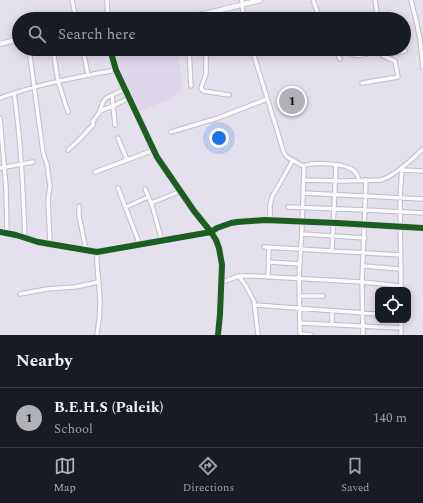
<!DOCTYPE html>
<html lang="en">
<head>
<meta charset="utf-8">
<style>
  body { margin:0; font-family:Spectral,serif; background:#20242c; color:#f1f3f6 }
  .controls { position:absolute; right:12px; bottom:12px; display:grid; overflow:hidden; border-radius:8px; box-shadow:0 2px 10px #0003 }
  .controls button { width:36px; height:36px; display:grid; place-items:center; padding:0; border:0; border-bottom:1px solid #363941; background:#171b24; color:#f1f3f6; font:20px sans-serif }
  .you { position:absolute; left:219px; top:138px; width:14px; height:14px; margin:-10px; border:3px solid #fff; border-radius:50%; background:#1a73e8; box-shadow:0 0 0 6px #1a73e833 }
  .badge { display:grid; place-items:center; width:26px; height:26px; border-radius:50%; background:#b0b0b6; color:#111; font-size:13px; font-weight:700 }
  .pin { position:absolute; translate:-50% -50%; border:2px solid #fff; box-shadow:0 1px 4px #0006 }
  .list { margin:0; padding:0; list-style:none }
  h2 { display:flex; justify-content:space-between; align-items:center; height:52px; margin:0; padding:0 16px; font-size:17px }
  h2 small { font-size:13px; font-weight:400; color:#9ea1a6 }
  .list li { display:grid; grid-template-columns:26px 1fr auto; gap:12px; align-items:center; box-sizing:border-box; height:60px; padding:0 16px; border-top:1px solid #363941 }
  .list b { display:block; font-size:15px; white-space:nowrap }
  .list p { margin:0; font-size:13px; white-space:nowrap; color:#9ea1a6 }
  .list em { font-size:13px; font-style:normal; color:#9ea1a6 }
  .icon { flex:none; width:22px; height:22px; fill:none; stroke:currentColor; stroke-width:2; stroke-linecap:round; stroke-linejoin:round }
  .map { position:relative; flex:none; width:423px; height:335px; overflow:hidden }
  .search { position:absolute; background:#171b24; box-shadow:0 2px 10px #0003; left:12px; right:12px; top:12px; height:44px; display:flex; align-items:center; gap:10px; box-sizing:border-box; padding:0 14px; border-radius:22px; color:#9ea1a6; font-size:15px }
  .sheet { height:112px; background:#171b24 }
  nav { display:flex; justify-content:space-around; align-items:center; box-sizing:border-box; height:56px; border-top:1px solid #363941; background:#171b24; font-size:11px; color:#9ea1a6 }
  nav a { display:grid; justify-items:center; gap:2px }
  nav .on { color:#b0b0b6 }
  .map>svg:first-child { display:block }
</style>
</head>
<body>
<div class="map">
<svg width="423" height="335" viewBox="0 0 423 335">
  <rect width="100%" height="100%" fill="#e4e0ec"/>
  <path fill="#ded7ec" d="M127,49H178L182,89L166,101L137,112L117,63L121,52Z"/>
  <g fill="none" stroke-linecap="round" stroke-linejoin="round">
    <defs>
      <path id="street" d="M72,0L76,19
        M107,0L108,19
        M242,0V5L244,19
        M313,0L320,19
        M375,0L377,14
        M411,0L416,20L420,39L423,68
        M400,19H402
        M29,49L43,152L47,165L50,186L48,199L50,244
        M53,49L58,81L68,112
        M83,49L88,75
        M110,49L116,70L157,157L194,211L211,232L216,240L219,248L222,265L220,314L218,335
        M189,49L191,86
        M206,49V74L201,88L203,91L229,95
        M252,49L284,153L287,157L303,166L304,167L302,227L299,278L300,333L301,334L311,335
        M335,49L340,59
        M347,49C352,57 359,56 367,54
        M384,56L391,54L405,51
        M362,83L398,77L395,61C388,58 381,57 379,49
        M14,93C21,141 23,189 25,238
        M112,95L115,125
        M0,98C38,84 77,77 116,70
        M100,111L113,106L129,98
        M0,118L6,187L7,234
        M171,132L218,118L267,99
        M118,138L127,160
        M68,150L78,141L93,125V121L99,113L103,102L106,98L125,89
        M303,166C313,162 344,163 353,170C356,172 358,177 359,180
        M0,168L33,162
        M402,170L423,171
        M95,172L154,150
        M304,180L343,181L381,180C393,177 414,158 423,149
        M118,188L140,245
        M145,189L152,205L162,241
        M304,193L423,199
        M151,203L181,191
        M79,206V216L86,250
        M126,207L148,197
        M288,207L366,210L423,213
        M270,220V206L272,197L293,160
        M0,232L16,235L38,242L97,252L211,232L217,228L231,223L237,222L265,220L337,223L423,228
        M302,234L365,238
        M264,247L401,255
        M332,251L336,165
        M269,262L300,264
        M364,266L401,269
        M239,276L246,286L254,301L258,335
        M268,277L269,248
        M222,282L239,276H254L362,282L401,286
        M401,290L400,198L402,167
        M20,294L47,289L75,287L98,282
        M299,296H323
        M255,305L378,314
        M300,323L401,328
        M332,325V311
        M97,334C99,324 100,313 100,303C100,286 96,269 97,252
        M363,335L362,282L366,180
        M401,335V320"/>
      <path id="secondary" d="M179,19L213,12L260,0
        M0,44L19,39"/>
    </defs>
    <use href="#street" stroke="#c0bdc6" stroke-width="5.5"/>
    <use href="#secondary" stroke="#c0bdc6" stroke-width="6"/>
    <use href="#street" stroke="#fbfafc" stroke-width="3.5"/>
    <use href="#secondary" stroke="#fbfafc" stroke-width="4.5"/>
    <defs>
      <path id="cycleway" d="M110,49L116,70L157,157L194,211L211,232L216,240L219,248L222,265L220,314L218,335
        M0,232L16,235L38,242L97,252L211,232L217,228L231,223L237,222L265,220L337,223L423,228"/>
    </defs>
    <use href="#cycleway" stroke="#e3dcf0" stroke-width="8"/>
    <use href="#cycleway" stroke="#1b5e20" stroke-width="6"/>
  </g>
</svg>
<div class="controls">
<button><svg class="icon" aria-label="locate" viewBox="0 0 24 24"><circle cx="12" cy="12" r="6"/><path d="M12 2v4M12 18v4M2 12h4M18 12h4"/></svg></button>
</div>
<div class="you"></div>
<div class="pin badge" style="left:292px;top:101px">1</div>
<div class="search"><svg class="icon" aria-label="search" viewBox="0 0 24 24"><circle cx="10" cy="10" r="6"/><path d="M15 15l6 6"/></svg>Search here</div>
</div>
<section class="sheet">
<h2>Nearby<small></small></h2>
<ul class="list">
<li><span class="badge">1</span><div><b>B.E.H.S (Paleik)</b><p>School</p></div><em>140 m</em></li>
</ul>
</section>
<nav>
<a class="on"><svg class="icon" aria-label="map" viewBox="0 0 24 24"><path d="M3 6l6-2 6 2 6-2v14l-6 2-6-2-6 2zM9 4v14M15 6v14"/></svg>Map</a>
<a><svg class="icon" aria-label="directions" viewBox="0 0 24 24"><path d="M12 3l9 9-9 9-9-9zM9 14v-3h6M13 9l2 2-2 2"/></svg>Directions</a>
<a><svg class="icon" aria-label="saved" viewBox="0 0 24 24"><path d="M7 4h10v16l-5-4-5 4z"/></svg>Saved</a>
</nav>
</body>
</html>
